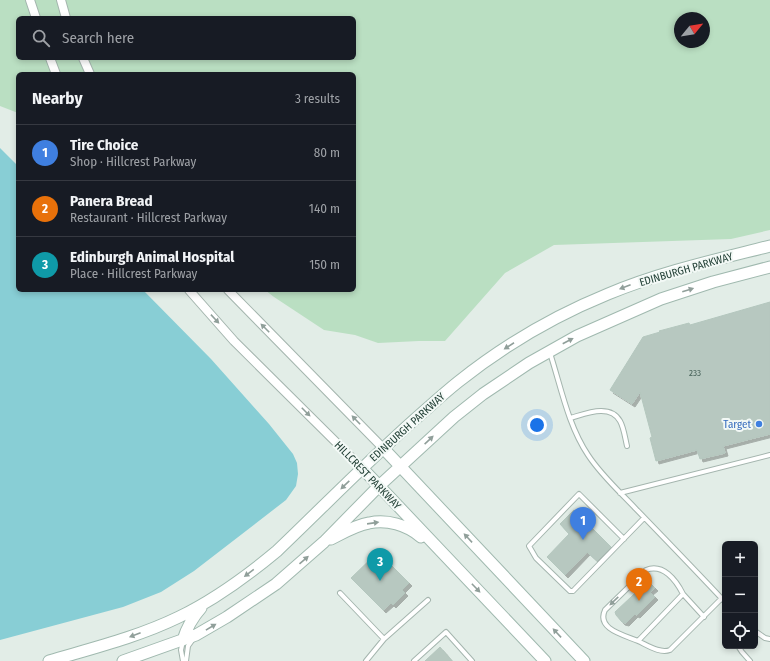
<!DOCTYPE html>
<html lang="en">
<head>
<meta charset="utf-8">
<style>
  body { margin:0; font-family:"Fira Sans Condensed",sans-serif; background:#242831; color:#f1f3f6 }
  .controls { position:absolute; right:12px; bottom:12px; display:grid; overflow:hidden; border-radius:6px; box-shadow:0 2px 6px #0003 }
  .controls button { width:36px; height:36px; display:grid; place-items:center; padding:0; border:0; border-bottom:1px solid #363941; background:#171b24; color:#f1f3f6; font:20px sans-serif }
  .compass { position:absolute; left:674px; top:12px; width:36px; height:36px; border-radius:50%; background:#171b24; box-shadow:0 2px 6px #0003; rotate:60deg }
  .you { position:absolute; left:537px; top:425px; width:14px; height:14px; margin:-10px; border:3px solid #fff; border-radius:50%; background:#1a73e8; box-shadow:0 0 0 6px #1a73e833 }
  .badge { display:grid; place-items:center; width:26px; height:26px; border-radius:50%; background:#f87255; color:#fff; font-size:13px; font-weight:700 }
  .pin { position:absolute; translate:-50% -33px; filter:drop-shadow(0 1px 2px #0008) }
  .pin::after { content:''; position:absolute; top:21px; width:14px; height:12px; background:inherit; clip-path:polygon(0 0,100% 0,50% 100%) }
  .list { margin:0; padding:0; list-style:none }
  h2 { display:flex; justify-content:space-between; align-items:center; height:52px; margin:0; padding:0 16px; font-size:17px }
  h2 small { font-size:13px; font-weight:400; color:#9ea1a6 }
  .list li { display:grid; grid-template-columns:26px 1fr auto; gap:12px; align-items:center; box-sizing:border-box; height:56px; padding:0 16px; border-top:1px solid #363941 }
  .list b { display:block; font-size:15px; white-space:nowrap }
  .list p { margin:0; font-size:13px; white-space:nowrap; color:#9ea1a6 }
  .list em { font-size:13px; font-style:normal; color:#9ea1a6 }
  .icon { flex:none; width:22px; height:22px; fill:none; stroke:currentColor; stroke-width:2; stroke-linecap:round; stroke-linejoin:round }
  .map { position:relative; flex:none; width:770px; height:661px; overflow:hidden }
  .search { position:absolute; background:#171b24; box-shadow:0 2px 6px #0003; left:16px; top:16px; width:340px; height:44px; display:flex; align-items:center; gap:10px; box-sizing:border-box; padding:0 14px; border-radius:6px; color:#9ea1a6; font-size:15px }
  .panel { position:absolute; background:#171b24; box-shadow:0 2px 6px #0003; left:16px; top:72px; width:340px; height:220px; border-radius:6px }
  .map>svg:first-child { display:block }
</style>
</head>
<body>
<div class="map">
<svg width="770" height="661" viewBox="0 0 770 661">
  <defs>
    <filter id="shadow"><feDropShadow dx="3" dy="3" stdDeviation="0" flood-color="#0004"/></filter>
  </defs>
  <rect width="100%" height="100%" fill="#e2ede7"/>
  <path fill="#badfc2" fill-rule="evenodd" d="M0,0H770V230L731,239L554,245L505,273L445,341H419L378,343L355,335L324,330L274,297L265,290H354V74H18V113L0,106ZM18,18H354V58H18ZM680,18H704V42H680Z"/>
  <path fill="#88ced5" d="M0,148L18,166V290H143L211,359L269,424L293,454L297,463L298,474L296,486L286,500L194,571L161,592L123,607L0,640Z"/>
  <path fill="#b7c8c0" stroke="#b4c7be" filter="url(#shadow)" d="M770,302V434L723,446L725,453L700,459L697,450L656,461L650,438L652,437L640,392L632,404L610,390L643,337L660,332L659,331L689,323L690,325Z
    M574,510L611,547L597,561L587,552L565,575L547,557L569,534L560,524Z
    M378,552L409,583L402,590L405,593L393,605L391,603L383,610L351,578Z
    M648,581L655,588L650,592L655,597L637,615L635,614L626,623L622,622L616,615L615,612Z
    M440,647L452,661H425Z"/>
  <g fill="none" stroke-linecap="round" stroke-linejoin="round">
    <defs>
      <path id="lane" d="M550,353C561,387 568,425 588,455C601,475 620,492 636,509C666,540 696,571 725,602
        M570,418C585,414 610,403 620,421C624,428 625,438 627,446
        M620,493L770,455
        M624,539L579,494L529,546L536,558L570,591H573L644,518
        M340,593L384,639
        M704,617L683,594L638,641C647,645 660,654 670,650L722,598
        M755,631L765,638L770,639
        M183,641L181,650L183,661
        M638,641C624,635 596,629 605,610L646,570C663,563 676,580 683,594
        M738,646L742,652L750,661
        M186,661L188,646L193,639
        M366,661L384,639L428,600
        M414,661L446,632L472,661"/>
      <path id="street" d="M30,0L36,18
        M61,0L66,18
        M50,58L56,74
        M83,58L90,74
        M189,290L234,341L362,468
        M228,290L383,448"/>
      <path id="secondary" d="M383,448L584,661
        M362,468L545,661
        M331,539C343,533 356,525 369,523C387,519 407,525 421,537
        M183,640C187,627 192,618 201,608
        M49,661C93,648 138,637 179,617C214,600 247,576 277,551C323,507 367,462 414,420C429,407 443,394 458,382C503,346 554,316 608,294C661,272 715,260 770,246
        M123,661L196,635L227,617L276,584L324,542L379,486L454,417L483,394L529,363L577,336L661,299L713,282L770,267"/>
    </defs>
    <use href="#lane" stroke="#a4b5ae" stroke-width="6"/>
    <use href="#street" stroke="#a4b5ae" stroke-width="10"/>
    <use href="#secondary" stroke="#a0b9af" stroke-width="13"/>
    <use href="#lane" stroke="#fff" stroke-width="4"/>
    <use href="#street" stroke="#fff" stroke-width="8"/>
    <use href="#secondary" stroke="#fff" stroke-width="11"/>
  </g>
  <defs><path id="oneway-solid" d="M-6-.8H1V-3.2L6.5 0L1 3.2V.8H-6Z"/></defs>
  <g fill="#909f9a">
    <use href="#oneway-solid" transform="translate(625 287) rotate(159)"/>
    <use href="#oneway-solid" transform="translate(688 290) rotate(-17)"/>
    <use href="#oneway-solid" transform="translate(215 319) rotate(47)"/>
    <use href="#oneway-solid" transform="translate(265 328) rotate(-135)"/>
    <use href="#oneway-solid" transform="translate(568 341) rotate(-28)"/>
    <use href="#oneway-solid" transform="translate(509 346) rotate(147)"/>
    <use href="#oneway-solid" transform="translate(306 412) rotate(45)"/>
    <use href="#oneway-solid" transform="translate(356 420) rotate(-134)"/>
    <use href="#oneway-solid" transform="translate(429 440) rotate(-43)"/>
    <use href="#oneway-solid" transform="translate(345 485) rotate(136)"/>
    <use href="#oneway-solid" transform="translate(373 523) rotate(-8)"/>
    <use href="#oneway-solid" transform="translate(468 538) rotate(-133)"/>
    <use href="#oneway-solid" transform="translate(304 560) rotate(-41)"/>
    <use href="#oneway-solid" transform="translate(249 573) rotate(143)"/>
    <use href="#oneway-solid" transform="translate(476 588) rotate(46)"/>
    <use href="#oneway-solid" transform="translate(614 601) rotate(136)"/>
    <use href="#oneway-solid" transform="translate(211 627) rotate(-31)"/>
    <use href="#oneway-solid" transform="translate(557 633) rotate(-133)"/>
    <use href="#oneway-solid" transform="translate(135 635) rotate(159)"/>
  </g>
  <circle fill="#3f7fe0" stroke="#f3f9f6" stroke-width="1.5" cx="759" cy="424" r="4"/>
  <g text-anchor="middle" stroke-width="4" stroke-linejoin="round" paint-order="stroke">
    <g font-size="9" fill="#466158">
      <text x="695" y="376">233</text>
    </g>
    <g font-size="11" fill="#213f35" stroke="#f3f9f6">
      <text transform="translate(686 269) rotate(-16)" y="4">EDINBURGH PARKWAY</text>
      <text transform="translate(407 427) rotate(-42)" y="4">EDINBURGH PARKWAY</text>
      <text transform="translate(368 475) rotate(46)" y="4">HILLCREST PARKWAY</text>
    </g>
    <g font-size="11" fill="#366cbe" stroke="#f3f9f6" text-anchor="end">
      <text x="751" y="428">Target</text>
    </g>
  </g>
</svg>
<div class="controls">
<button>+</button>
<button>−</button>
<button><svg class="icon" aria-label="locate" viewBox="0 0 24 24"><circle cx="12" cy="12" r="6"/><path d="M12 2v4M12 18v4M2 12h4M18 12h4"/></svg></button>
</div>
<svg class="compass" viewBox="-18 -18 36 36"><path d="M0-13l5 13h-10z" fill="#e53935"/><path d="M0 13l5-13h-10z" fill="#9ea1a6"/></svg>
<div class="you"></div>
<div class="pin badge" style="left:583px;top:540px;background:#3f7fe0">1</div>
<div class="pin badge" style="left:639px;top:601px;background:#e8710a">2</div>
<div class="pin badge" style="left:380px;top:581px;background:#0f9aa8">3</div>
<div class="search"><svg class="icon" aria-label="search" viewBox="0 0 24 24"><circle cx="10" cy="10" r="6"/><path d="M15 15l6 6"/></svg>Search here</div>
<section class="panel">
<h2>Nearby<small>3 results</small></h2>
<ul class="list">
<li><span class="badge" style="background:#3f7fe0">1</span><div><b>Tire Choice</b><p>Shop · Hillcrest Parkway</p></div><em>80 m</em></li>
<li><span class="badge" style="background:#e8710a">2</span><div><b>Panera Bread</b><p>Restaurant · Hillcrest Parkway</p></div><em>140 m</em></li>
<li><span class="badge" style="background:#0f9aa8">3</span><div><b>Edinburgh Animal Hospital</b><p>Place · Hillcrest Parkway</p></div><em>150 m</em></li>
</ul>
</section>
</div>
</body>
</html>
